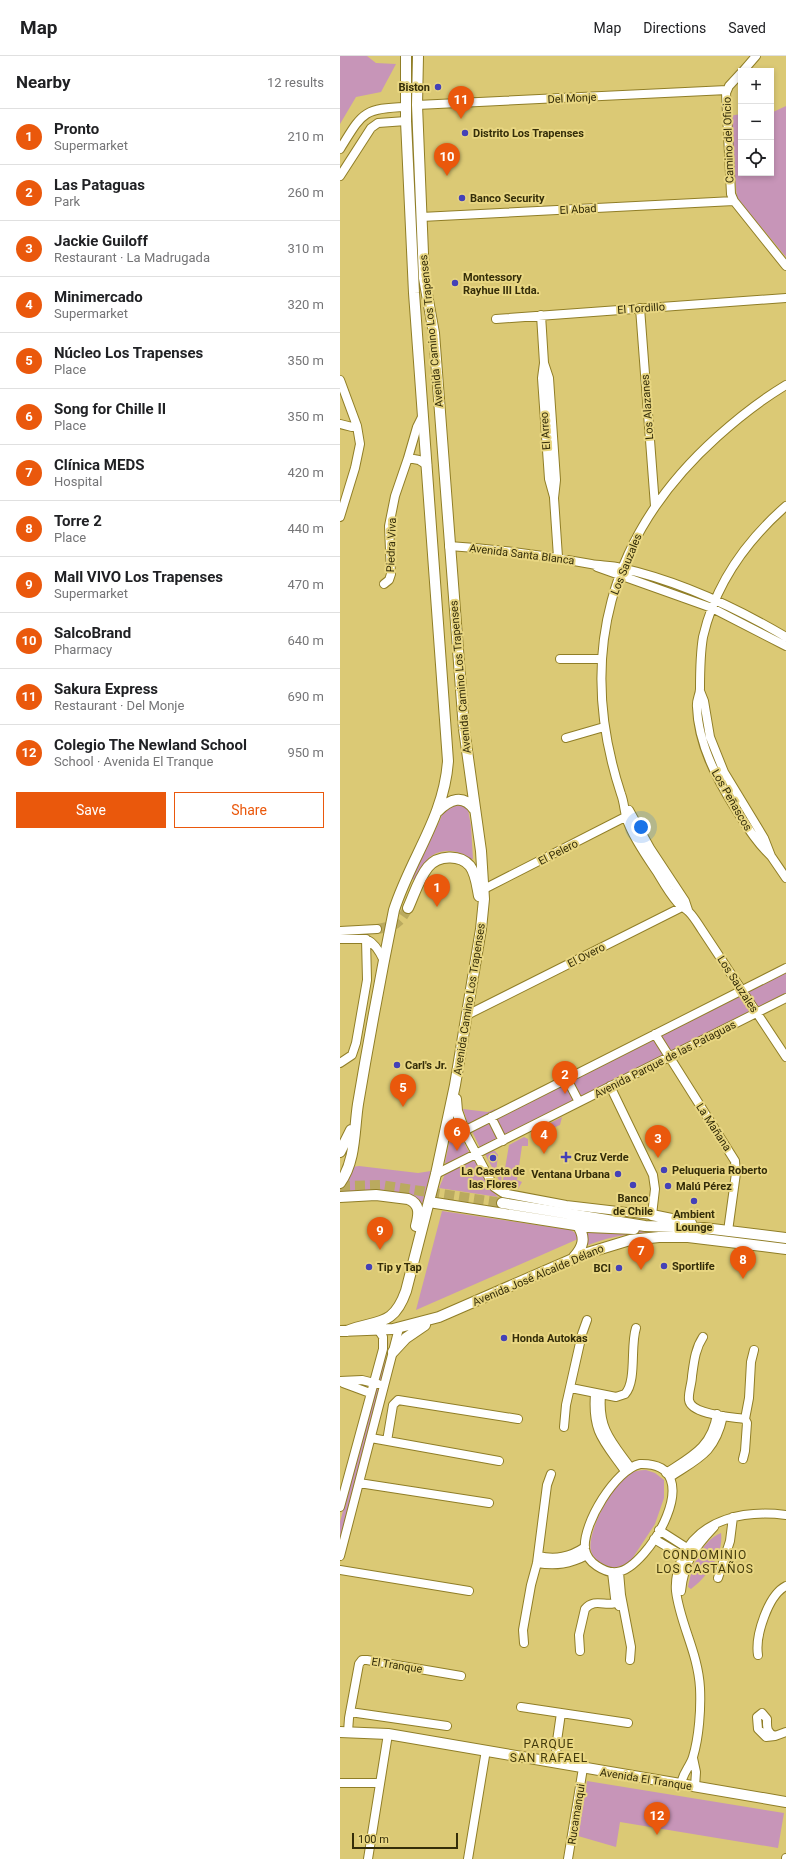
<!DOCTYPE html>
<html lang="en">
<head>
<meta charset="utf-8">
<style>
  body { margin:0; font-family:Roboto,sans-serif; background:#f6f6f6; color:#202124 }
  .controls { position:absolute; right:12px; top:12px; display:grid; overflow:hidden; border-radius:0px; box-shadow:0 2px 6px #0003 }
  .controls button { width:36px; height:36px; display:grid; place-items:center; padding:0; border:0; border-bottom:1px solid #e0e0e0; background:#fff; color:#202124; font:20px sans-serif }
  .scale { position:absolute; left:12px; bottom:10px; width:106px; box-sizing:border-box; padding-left:4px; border:2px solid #342d09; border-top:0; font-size:11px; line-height:14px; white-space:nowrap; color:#342d09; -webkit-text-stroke:3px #e8d682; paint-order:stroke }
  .you { position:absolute; left:301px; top:771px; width:14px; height:14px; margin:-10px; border:3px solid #fff; border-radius:50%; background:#1a73e8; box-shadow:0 0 0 6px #1a73e833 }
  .badge { display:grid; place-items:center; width:26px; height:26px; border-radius:50%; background:#ea580c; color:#fff; font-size:13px; font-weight:700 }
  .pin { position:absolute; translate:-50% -33px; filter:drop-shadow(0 1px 2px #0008) }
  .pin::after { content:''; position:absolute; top:21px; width:14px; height:12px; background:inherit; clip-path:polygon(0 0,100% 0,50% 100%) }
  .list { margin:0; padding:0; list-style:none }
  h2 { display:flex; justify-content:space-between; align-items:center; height:52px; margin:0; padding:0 16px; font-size:17px }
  h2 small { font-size:13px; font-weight:400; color:#757577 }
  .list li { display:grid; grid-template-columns:26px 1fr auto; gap:12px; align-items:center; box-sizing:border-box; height:56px; padding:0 16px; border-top:1px solid #e0e0e0 }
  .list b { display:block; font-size:15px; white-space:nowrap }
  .list p { margin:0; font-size:13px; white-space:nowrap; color:#757577 }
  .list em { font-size:13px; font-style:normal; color:#757577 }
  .actions { display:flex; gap:8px; padding:12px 16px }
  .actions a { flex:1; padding:9px 0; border:1px solid #ea580c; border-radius:0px; text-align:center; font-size:14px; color:#ea580c }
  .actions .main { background:#ea580c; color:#fff }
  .icon { flex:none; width:22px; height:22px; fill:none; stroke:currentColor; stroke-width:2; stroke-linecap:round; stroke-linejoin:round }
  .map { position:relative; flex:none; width:446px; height:1803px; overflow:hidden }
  header { display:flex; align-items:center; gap:24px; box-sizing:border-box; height:56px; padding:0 20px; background:#fff; border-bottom:1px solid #e0e0e0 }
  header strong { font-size:19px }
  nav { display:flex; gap:22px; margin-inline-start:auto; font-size:14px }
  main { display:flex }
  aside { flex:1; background:#fff }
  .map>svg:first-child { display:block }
</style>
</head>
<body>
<header>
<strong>Map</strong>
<nav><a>Map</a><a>Directions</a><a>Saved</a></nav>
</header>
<main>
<aside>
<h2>Nearby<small>12 results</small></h2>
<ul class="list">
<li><span class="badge">1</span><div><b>Pronto</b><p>Supermarket</p></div><em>210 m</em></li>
<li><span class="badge">2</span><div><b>Las Pataguas</b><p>Park</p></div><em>260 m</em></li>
<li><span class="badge">3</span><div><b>Jackie Guiloff</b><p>Restaurant · La Madrugada</p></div><em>310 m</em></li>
<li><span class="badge">4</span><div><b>Minimercado</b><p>Supermarket</p></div><em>320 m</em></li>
<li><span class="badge">5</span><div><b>Núcleo Los Trapenses</b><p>Place</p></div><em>350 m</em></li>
<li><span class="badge">6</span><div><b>Song for Chille II</b><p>Place</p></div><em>350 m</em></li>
<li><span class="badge">7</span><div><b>Clínica MEDS</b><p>Hospital</p></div><em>420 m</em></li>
<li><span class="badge">8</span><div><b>Torre 2</b><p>Place</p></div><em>440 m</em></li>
<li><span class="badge">9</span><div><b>Mall VIVO Los Trapenses</b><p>Supermarket</p></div><em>470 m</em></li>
<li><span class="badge">10</span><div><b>SalcoBrand</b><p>Pharmacy</p></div><em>640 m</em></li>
<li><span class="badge">11</span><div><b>Sakura Express</b><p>Restaurant · Del Monje</p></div><em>690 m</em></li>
<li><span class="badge">12</span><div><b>Colegio The Newland School</b><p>School · Avenida El Tranque</p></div><em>950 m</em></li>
</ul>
<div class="actions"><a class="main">Save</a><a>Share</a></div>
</aside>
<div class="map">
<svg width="446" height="1803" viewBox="0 0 446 1803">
  <rect width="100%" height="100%" fill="#dbc975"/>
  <path fill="#c795b8" d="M0,0H27L36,7L56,8L41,36L16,41L0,68Z
    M446,50V201L397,142L389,60L401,58V117H431V57Z
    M106,747L127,748L131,770L133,803L130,804C121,793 101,792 90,801C83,807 80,817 76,826L72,822L100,764Z
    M446,916V937L140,1092L132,1075Z
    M123,1053L148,1056L155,1053L156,1054L128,1068Z
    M222,1061L220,1069C210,1073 201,1081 191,1077Z
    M113,1067L129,1096L108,1109L105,1107Z
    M184,1081L188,1083V1090H182L177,1124L182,1126L178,1133L162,1130L169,1089Z
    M152,1095H155L158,1099L156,1116L162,1117L161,1128L145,1098Z
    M132,1104L136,1106L150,1132L158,1141L99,1132L105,1118Z
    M19,1110L78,1117L91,1115L82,1149L0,1137V1133L5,1126L12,1111Z
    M102,1155L231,1174L238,1179V1183L76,1254Z
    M244,1173C288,1177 332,1173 376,1177C399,1179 423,1183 446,1186V1188C384,1179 308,1165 248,1189Z
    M49,1284L40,1332L0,1486V1466Z
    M306,1414L315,1417L324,1424V1442L315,1468L290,1506L274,1513C265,1509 253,1505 251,1495C246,1477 273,1428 288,1418C294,1415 299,1414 306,1414Z
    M381,1477C384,1498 367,1521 351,1533L348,1531C352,1511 360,1486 381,1477Z
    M247,1725L444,1757L438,1792L280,1766L276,1791L238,1780Z"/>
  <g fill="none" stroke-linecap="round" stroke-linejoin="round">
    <path stroke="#baaa5f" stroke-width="10" stroke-dasharray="10 5" stroke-linecap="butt" d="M37,873C54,870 59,869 68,852
      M0,1130L40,1129L162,1147"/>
    <defs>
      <path id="minor" d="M403,15L416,0
        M401,17L389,30L386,37L391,138L394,145L446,210
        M77,49L387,34
        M0,93C22,58 22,52 66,51
        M0,120L31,72L38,67L66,65
        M81,161L394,145
        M300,252L315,450
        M201,259L204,307L209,322L216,424L214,442L218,501
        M156,263L446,242
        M204,307L202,322L209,423L214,441
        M0,324L17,370L20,388L15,412L0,461
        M446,329C421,344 398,362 377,381C269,478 236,601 281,738C285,748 284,759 289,769C296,786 307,801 317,816C323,826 329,837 337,846C340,850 345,852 349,856C354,861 358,868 362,874L446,1001
        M83,359L77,371L68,402L79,404L87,409
        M0,368L12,371L17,370
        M109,490C157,493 204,499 251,508C261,510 271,509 281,512C339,525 395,551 446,581
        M257,511L372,552L446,590
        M44,528L49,524L51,518L49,470L55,440L68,402
        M220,603H261
        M360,635L364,645L370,681L384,716L424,782L431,800L446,822
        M226,682L264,671
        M289,754L310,792L345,845L348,854
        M431,800C416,786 406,769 395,752C376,722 358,687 357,651C356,644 360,639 360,633C360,615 360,599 363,581C375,529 406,485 446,450
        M144,833L291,758
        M0,875L37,873
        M0,883H26C35,887 40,896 44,905
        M127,959L346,849
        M315,978L395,1105L396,1117L388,1175
        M0,1007L12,999L16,987L27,924L26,883
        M227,1023L239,1046
        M270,1030L313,1119L315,1133L312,1159L226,1149L163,1137L154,1131L124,1075L446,912
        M151,1061L163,1085
        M96,1118L446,942
        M363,1281C355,1293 354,1306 352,1320C352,1327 348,1337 349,1344C351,1359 393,1361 405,1363
        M0,1325L22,1324L38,1328
        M3,1327L30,1337
        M231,1332L276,1341L285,1338C297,1325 290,1290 296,1272
        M255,1338C252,1377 264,1385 285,1415
        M261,1339C258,1373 272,1386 290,1411
        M224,1371L226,1349L242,1278L247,1264
        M31,1382L159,1405
        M47,1385L53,1349L58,1344L178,1363
        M403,1403L405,1395L407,1367L405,1363L409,1342L411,1306L414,1294
        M300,1408C371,1406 308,1513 277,1516C270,1517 263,1514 257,1510C251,1506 246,1500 245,1493C242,1468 276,1413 300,1408Z
        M326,1417C352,1400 372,1391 377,1358
        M330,1421C359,1402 375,1397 383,1360
        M19,1427L149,1447
        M0,1451L43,1293V1281L39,1275
        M319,1474L347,1492L349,1495
        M314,1483L343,1500H347
        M0,1500L59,1272
        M198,1500C216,1504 230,1501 245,1491
        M197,1507C216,1510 230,1508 247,1499
        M0,1514L129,1535
        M272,1516L275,1542L279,1550
        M378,1522L390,1485L393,1461
        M341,1535C344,1506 354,1492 374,1471
        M281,1539L291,1591L290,1604
        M184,1587L183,1574L191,1529L197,1507L207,1429L211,1418
        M240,1595L239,1579L245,1553C255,1541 267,1552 278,1546L281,1539L279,1516
        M418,1599C415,1580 428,1539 446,1530
        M181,1651L288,1667
        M10,1656L107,1670
        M422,1657L427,1663C427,1670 426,1677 435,1680L426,1681L418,1673L417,1661Z
        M8,1676L9,1662L19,1608L22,1604H27L121,1620
        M435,1680L446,1676
        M353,1702L356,1716L355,1731
        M218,1707L216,1692L221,1657
        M0,1727H40
        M341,1728C343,1716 350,1711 353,1701C359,1681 361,1653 360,1632C358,1596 340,1568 336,1535C335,1524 338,1512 342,1502C360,1462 406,1454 446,1459
        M28,1803L48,1678
        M128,1803L146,1694
        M228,1803L243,1712
        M446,1803V1802"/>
      <path id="major" d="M98,755C110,743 123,738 134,753
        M68,852C74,839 79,822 88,811C98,799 120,798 130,810C136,818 137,830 139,840
        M116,1043L117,1055L124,1075
        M0,1096L11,1074
        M0,1127C16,1105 14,1074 18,1048C29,983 41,918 54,854C71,801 104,762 108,705L74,237L66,65V0
        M0,1141L36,1139L68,1143C81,1148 79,1159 76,1170
        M89,1146L248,1171L294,1173
        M162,1147L305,1170L364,1172L446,1182
        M312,1159L351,1167
        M234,1201C243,1191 246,1182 238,1170
        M0,1275L53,1273L99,1261L244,1198L290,1184L319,1181H348L446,1193
        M7,1275C37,1263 53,1272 66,1235L96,1118L115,1029L141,873L144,843L141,795L124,673L94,277L84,222L77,49L78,0
        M53,1296L66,1282L85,1269
        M0,1676L48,1678L446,1746"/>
    </defs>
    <use href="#minor" stroke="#907e27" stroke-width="10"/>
    <use href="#major" stroke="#907e27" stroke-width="12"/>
    <use href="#minor" stroke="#fff" stroke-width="8"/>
    <use href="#major" stroke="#fff" stroke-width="10"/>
  </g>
  <g fill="#4441b7" stroke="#e8d682" stroke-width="1.5">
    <circle cx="98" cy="31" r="4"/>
    <circle cx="125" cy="77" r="4"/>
    <circle cx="122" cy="142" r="4"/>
    <circle cx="115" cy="227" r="4"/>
    <circle cx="57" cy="1009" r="4"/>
    <path d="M224 1095h4v4h4v4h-4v4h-4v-4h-4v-4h4z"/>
    <circle cx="153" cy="1102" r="4"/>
    <circle cx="324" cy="1114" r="4"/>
    <circle cx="278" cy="1118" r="4"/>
    <circle cx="293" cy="1129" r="4"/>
    <circle cx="328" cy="1130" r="4"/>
    <circle cx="354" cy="1145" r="4"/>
    <circle cx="324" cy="1210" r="4"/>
    <circle cx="29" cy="1211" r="4"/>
    <circle cx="279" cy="1212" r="4"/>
    <circle cx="164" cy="1282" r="4"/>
  </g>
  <g text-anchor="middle" stroke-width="4" stroke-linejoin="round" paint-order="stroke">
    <g font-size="11" font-weight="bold" fill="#342d09" stroke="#e8d682" text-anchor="start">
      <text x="90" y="35" text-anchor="end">Biston</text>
      <text x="133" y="81">Distrito Los Trapenses</text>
      <text x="130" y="146">Banco Security</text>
      <text x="123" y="225">Montessory<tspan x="123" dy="13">Rayhue III Ltda.</tspan></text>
      <text x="65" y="1013">Carl's Jr.</text>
      <text x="234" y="1105">Cruz Verde</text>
      <text x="332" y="1118">Peluqueria Roberto</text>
      <text x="153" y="1119" text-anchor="middle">La Caseta de<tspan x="153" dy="13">las Flores</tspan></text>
      <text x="270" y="1122" text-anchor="end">Ventana Urbana</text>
      <text x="336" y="1134">Malú Pérez</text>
      <text x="293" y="1146" text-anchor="middle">Banco<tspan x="293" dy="13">de Chile</tspan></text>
      <text x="354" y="1162" text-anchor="middle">Ambient<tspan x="354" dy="13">Lounge</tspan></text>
      <text x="332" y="1214">Sportlife</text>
      <text x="37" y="1215">Tip y Tap</text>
      <text x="271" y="1216" text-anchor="end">BCI</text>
      <text x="172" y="1286">Honda Autokas</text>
    </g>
    <g font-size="11" fill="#342d09" stroke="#e8d682">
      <text transform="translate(232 42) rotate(-3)" y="4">Del Monje</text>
      <text transform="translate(388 84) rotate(-92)" y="4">Camino del Oficio</text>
      <text transform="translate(238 153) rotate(-3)" y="4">El Abad</text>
      <text transform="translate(301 252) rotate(-4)" y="4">El Tordillo</text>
      <text transform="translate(91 275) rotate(-96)" y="4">Avenida Camino Los Trapenses</text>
      <text transform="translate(307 351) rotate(-94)" y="4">Los Alazanes</text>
      <text transform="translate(205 375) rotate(-94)" y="4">El Arreo</text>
      <text transform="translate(51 489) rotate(-88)" y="4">Piedra Viva</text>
      <text transform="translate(182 498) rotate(7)" y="4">Avenida Santa Blanca</text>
      <text transform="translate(286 508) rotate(-68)" y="4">Los Sauzales</text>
      <text transform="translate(120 621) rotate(-95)" y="4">Avenida Camino Los Trapenses</text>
      <text transform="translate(392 744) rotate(60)" y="4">Los Peñascos</text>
      <text transform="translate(218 796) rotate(-27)" y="4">El Pelero</text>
      <text transform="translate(246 899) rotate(-27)" y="4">El Overo</text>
      <text transform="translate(398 928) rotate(57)" y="4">Los Sauzales</text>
      <text transform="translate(129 943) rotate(-81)" y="4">Avenida Camino Los Trapenses</text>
      <text transform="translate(325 1003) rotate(-27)" y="4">Avenida Parque de las Pataguas</text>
      <text transform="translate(374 1071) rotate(57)" y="4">La Mañana</text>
      <text transform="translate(198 1219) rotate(-23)" y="4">Avenida José Alcalde Délano</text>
      <text transform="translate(57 1609) rotate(9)" y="4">El Tranque</text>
      <text transform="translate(306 1723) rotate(9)" y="4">Avenida El Tranque</text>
      <text transform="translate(236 1758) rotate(-81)" y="4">Rucamanqui</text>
    </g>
    <g font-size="12" letter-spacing="1" fill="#433a0b" stroke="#e8d682">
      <text x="365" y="1503">CONDOMINIO<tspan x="365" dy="14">LOS CASTAÑOS</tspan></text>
      <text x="209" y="1692">PARQUE<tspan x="209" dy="14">SAN RAFAEL</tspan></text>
    </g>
  </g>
</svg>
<div class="controls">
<button>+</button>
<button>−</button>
<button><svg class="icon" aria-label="locate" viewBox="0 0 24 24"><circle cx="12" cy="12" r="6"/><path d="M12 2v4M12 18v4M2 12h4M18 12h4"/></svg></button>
</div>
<div class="scale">100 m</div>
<div class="you"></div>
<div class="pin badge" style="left:97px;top:851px">1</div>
<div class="pin badge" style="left:225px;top:1038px">2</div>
<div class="pin badge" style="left:318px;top:1102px">3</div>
<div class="pin badge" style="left:204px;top:1098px">4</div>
<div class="pin badge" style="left:63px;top:1051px">5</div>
<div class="pin badge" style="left:117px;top:1095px">6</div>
<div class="pin badge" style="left:301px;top:1214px">7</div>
<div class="pin badge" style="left:403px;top:1223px">8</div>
<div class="pin badge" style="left:40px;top:1194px">9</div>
<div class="pin badge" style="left:107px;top:120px">10</div>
<div class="pin badge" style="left:121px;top:63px">11</div>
<div class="pin badge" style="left:317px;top:1779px">12</div>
</div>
</main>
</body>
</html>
